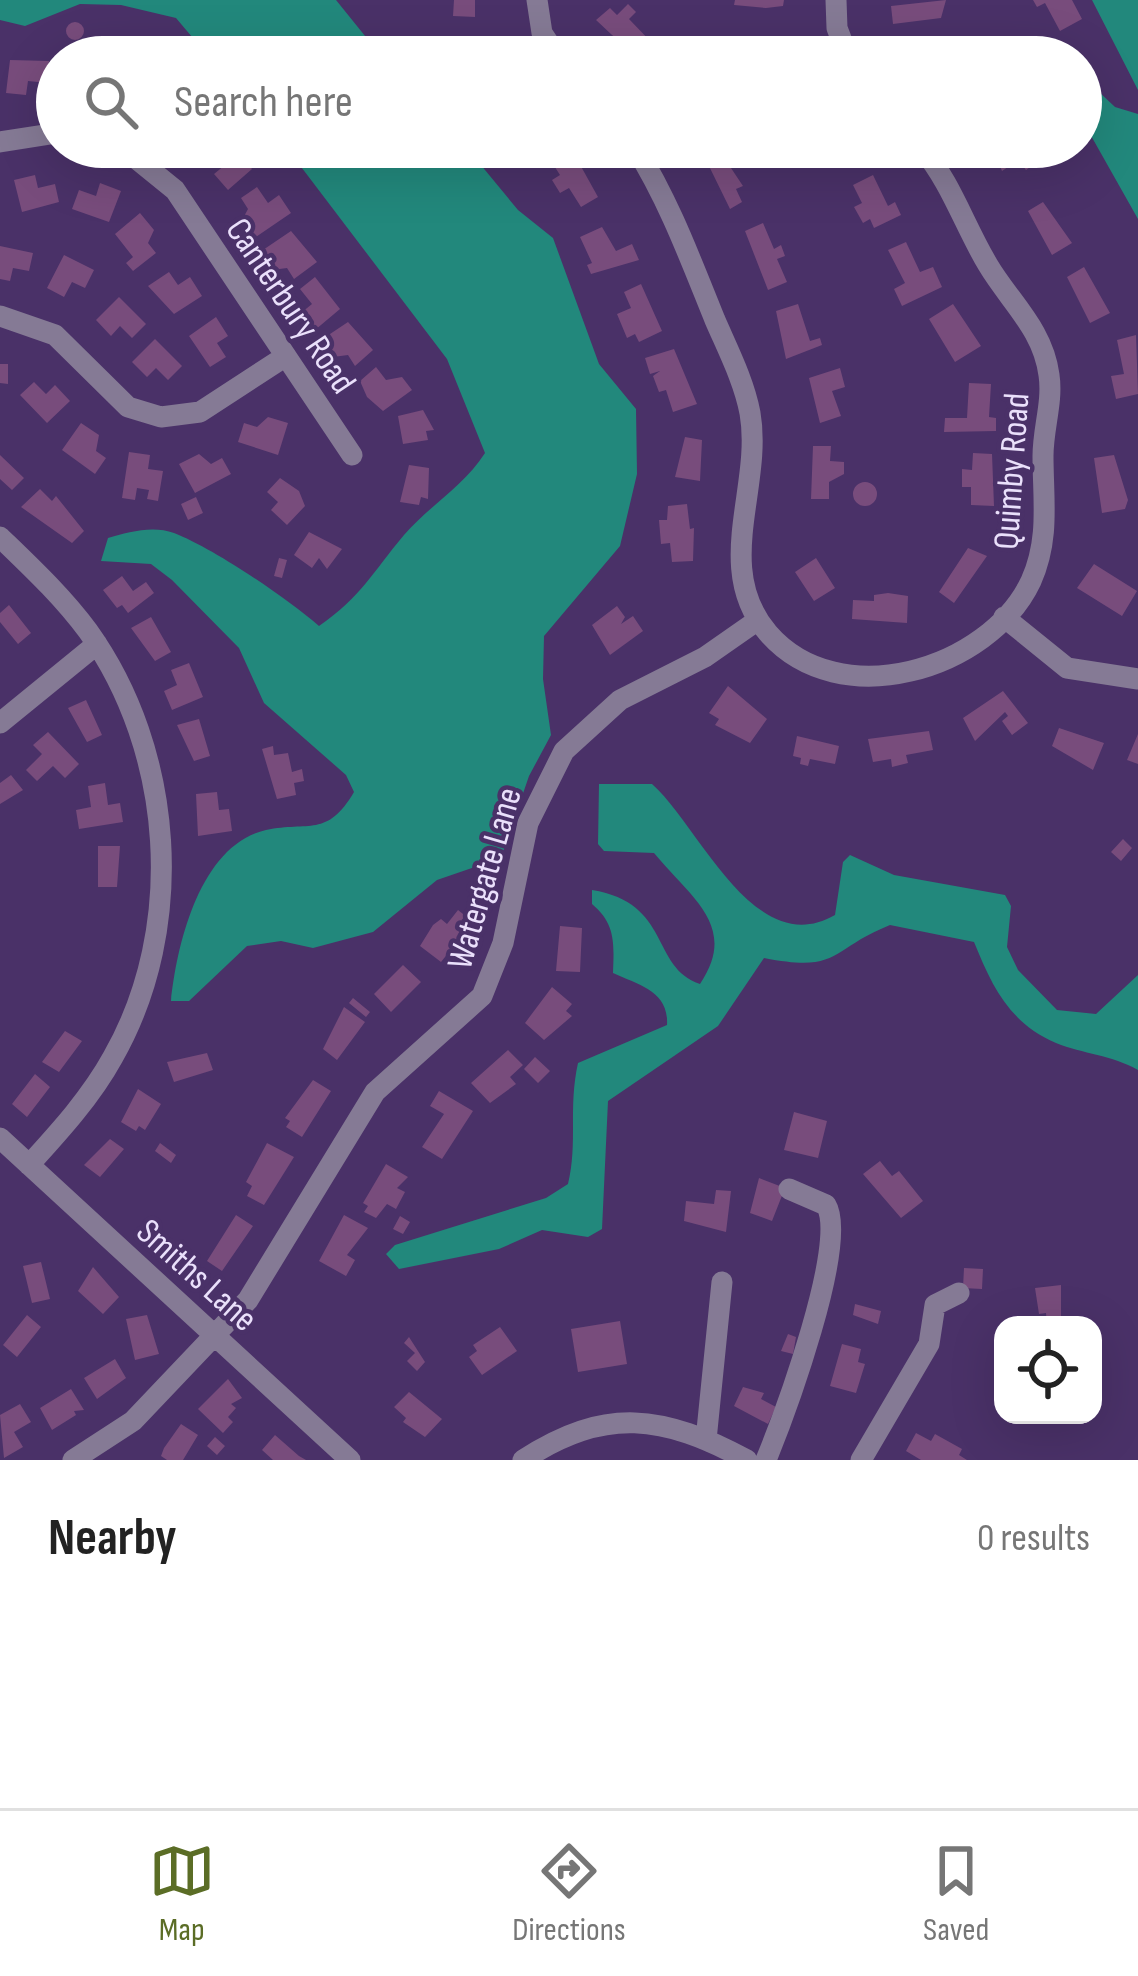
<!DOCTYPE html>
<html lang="en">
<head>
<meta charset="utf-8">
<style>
  body { margin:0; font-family:"Sofia Sans Condensed",sans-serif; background:#f6f6f6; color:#222 }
  .controls { position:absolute; right:36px; bottom:36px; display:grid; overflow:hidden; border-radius:24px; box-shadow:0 12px 48px #0002 }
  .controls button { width:108px; height:108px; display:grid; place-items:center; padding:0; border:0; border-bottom:3px solid #e0e0e0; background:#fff; color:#222; font:60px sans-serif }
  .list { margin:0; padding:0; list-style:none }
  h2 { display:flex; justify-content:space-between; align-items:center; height:156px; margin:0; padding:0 48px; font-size:51px }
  h2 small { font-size:39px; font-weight:400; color:#767676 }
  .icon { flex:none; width:66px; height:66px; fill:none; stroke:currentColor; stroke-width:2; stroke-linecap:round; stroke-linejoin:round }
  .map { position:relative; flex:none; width:1138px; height:1460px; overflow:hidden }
  .search { position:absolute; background:#fff; box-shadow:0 12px 48px #0002; left:36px; right:36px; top:36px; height:132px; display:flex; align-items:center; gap:30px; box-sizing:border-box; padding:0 42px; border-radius:66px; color:#767676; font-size:45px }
  .sheet { height:348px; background:#fff }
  nav { display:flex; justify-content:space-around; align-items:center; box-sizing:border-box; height:168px; border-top:3px solid #e0e0e0; background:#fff; font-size:33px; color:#767676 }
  nav a { display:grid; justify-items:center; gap:6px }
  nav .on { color:#5b6d26 }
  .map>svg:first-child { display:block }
</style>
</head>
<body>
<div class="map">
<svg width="1138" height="1460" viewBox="0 0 1138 1460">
  <rect width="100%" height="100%" fill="#4a3168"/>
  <path fill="#22887c" d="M0,0H336L382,57H209L176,18L121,5L80,4L25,26L0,20Z
    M1092,0H1138V90Z
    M1081,75L1115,107L1138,114V219L1081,118Z
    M286,147H466L518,210L553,238L599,364L636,409L637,474L620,546L544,636L543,679L551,735L529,776L501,858L437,880L373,932L313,948L281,941L247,946L189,1001H171C177,944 200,845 266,830C309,821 327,838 354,792L346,775L264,703L239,648L172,580L151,564L101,561L108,538C128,532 153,525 174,533C215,549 285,597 319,626C362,596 372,573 404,535C430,505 463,487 485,453L447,359Z
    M599,784H652C699,825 754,962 835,915L843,862L850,855L894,875L1005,895L1011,906L1007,947L1018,970L1057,1010L1096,1014L1138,975V1070C1112,1055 1083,1054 1056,1043C1009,1023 992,986 974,942L890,925C828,950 841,973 764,958L718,1026L608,1101L602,1229L588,1237L542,1230L499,1249L399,1269L386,1254L395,1245L546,1198L568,1184C578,1142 568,1108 578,1063L667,1025C669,991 639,985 613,973C614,944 616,924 592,904V890C672,903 650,967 700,984C739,926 691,898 654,853L604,851L598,844Z"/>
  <path fill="#784c7c" d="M454,0H475V17L453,16Z
    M735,0H784L783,6L766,8L734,5Z
    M946,0L941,18L893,24L891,6Z
    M1033,0H1072L1082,19L1060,31L1045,3L1037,7Z
    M628,4L636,12L629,19L653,44L639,57H628L627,49L596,20L610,8L617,15Z
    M66 31a9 9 0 1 1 18 0a9 9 0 1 1-18 0Z
    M484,36L498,57H456L465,53L462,47Z
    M788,42L794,57H754Z
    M10,60L49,61L48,83L28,81L26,95L6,93Z
    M216,147H246L238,153L252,169L228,190L214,174L225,165L212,151Z
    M832,147H856L836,164L826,152Z
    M992,147H1016L1023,157L1002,171Z
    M1035,151L1041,159L1026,170L1020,162Z
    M573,152L598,197L581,207L569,188L560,193L552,180L560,175L553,164Z
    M723,156L743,186L736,189L742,202L730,209L708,164Z
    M35,175L38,188L55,184L59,202L22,212L14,180Z
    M873,175L888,206L895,202L901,215L874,228L870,219L863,223L854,207L862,203L853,185Z
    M100,183L121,191L109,222L72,209L79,190L96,196Z
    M257,187L268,203L279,195L291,213L253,239L241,222L248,209L241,198Z
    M1043,202L1072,243L1052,255L1028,211Z
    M140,213L154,230L148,243L156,253L133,271L126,263L133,257L115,234Z
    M763,223L774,249L781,245L785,256L777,259L787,282L768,290L745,231Z
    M602,227L616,251L632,244L639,260L591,274L587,265L592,263L580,237Z
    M291,231L317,262L294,279L287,268L272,270L260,252Z
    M906,242L920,272L933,267L942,287L902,306L894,289L905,283L888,250Z
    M0,246L33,253L29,271L13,268L10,281L0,279Z
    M64,255L94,270L85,288L72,282L64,297L47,288Z
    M1084,267L1110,313L1090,323L1067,277Z
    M169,272L178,285L190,277L202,296L174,314L148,286Z
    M315,277L340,309L315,330L301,313L312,304L300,289Z
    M641,284L662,331L639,342L635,334L627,338L617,314L631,308L624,292Z
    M119,297L146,324L132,338L120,326L111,336L96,320Z
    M798,304L810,341L820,338L822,345L786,359L776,311Z
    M953,304L981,346L955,362L929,319Z
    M216,317L228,336L217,343L226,357L210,367L189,336Z
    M348,322L373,350L355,366L348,355L333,357L321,340Z
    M1136,335L1138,394L1116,399L1111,376L1124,374L1117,340Z
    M155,339L182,366L168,380L156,368L147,377L132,362Z
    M674,349L697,404L673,412L666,390L659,392L653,376L660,371L650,374L645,358Z
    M0,364H8V384L0,383Z
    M376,367L386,380L402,377L412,390L383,411L367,397L360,381Z
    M840,368L845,387L832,391L841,416L820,423L809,378Z
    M34,382L46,394L55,385L70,401L47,423L20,395Z
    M969,383L991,384L989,417L996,418V431L944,432L945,418H967Z
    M423,410L434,430L426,431L428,440L403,444L398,416Z
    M268,417L288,423L278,455L238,442L244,423L257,427Z
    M81,423L99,435L96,451L106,458L95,474L62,450Z
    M685,437L702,440L700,481L675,477Z
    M813,446H831L830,461L844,462V474L829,482V499H811Z
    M129,452L150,455L148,469L163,471L158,501L147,499L149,490L137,488L135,500L122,498Z
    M973,453L992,454L994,506L971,505V487H962V469L972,470Z
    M199,454L211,464L222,458L231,474L195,493L179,464Z
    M0,455L24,478L12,490L0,479Z
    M1114,455L1128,500L1125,509L1102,513L1094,458Z
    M409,465L429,468L428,499L421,497L419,505L400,502Z
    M280,478L299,491L305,506L287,525L271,510L278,502L267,492Z
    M853 494a12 12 0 1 1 24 0a12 12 0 1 1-24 0Z
    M40,489L52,501L56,496L84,531L72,543L21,507Z
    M196,497L203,513L188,520L181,504Z
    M687,504L690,529L694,528L693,561L672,562L670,543L661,544L659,520H667L668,506Z
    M309,532L342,549L327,569L319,558L312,568L294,555Z
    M968,548L987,556L954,603L939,592Z
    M279,558L287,560L282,578L274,576Z
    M816,558L835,588L814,601L795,572Z
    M1094,564L1137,591L1122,616L1077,588Z
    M122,576L133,591L146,582L154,593L128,613L122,605L117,608L103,590Z
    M888,593L908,596L907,623L852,619L853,600L874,601V595Z
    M9,605L31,633L18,644L0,622V613Z
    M617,606L625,617L621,624L633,616L643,631L610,655L592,625Z
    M151,617L171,652L155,661L131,628Z
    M189,663L203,697L172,710L164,691L177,685L171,670Z
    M728,686L767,719L750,743L715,725L719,719L709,713Z
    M1003,691L1028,723L1012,735L1002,721L1008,716L1005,712L975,741L963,718Z
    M86,700L102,735L87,742L68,708Z
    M199,719L210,756L194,761L177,725Z
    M1059,728L1104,743L1093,770L1052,746Z
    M929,731L933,750L906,755L908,763L892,767L891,759L873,762L868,739Z
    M48,732L79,764L65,778L53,766L37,781L26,770L42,754L33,745Z
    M1138,734V764L1127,760Z
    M797,736L839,746L835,764L810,759L808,766L800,764L801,758L793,756Z
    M273,746L274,755L288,753L292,772L302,769L304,781L294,783L296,795L277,799L262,749Z
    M11,775L23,790L0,804V783Z
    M105,783L108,805L120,803L123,822L79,829L76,810L91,807L88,786Z
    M217,792L219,810L229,809L232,831L198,836L196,794Z
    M1123,839L1132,848L1121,861L1111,852Z
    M98,846H120L117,887H98Z
    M458,910L473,922L441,962L420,946L433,925L441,919L447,924Z
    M560,926L582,928L580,972L556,971Z
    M403,965L421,982L391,1012L374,994Z
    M552,987L572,1004L566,1011L572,1016L544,1040L525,1023Z
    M353,998L370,1012L366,1017L349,1003Z
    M344,1007L365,1022L337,1060L323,1049Z
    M65,1031L82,1041L59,1072L42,1062Z
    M508,1050L523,1065L510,1077L516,1084L490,1103L471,1083Z
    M207,1053L213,1070L174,1082L167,1062Z
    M535,1057L550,1071L538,1083L524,1069Z
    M35,1074L50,1087L27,1117L12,1104Z
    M313,1080L331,1091L302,1137L286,1127L290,1121L285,1118Z
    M138,1089L161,1104L145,1130L139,1126L136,1131L121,1122Z
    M439,1091L473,1111L442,1159L422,1147L444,1114L430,1106Z
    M794,1112L827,1121L818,1158L784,1150Z
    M110,1139L124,1149L100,1177L84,1165Z
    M160,1143L176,1155L171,1163L155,1151Z
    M267,1143L294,1157L264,1205L247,1196L252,1186L246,1182Z
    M880,1161L892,1176L899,1171L923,1201L901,1218L863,1174Z
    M386,1164L408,1177L397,1188L405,1192L396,1209L387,1204L376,1218L364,1212L368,1206L363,1203Z
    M759,1178L785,1188L772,1221L750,1213Z
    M716,1190L731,1191L726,1232L684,1221L686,1201L714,1204Z
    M236,1215L253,1226L222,1271L207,1261Z
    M344,1215L368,1228L347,1255L355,1260L346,1276L319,1261Z
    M400,1216L410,1222L403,1234L393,1229Z
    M41,1262L50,1299L32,1303L23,1266Z
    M93,1267L119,1297L103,1314L78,1291Z
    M964,1268L983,1269L982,1289L963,1288Z
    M1061,1285V1325H1047L1046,1313L1039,1314L1035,1288Z
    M855,1304L881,1311L878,1324L853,1315Z
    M27,1315L41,1327L17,1357L3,1345Z
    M147,1315L159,1354L135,1360L126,1319Z
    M620,1321L627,1364L578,1372L571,1329Z
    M500,1327L517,1351L482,1375L469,1357L477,1351L473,1345Z
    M788,1334L796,1337L793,1354L781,1351Z
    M409,1337L425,1362L417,1371L407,1361L415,1353L404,1343Z
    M842,1344L861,1349L858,1362L865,1364L856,1393L830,1386Z
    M115,1359L126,1378L97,1399L84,1378Z
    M228,1379L242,1398L231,1404L236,1408L228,1417L233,1422L223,1433L198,1409Z
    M743,1387L764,1393L761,1399L776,1407L768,1424L734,1406Z
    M71,1389L84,1410L74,1411L76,1415L52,1430L40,1408Z
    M409,1392L442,1419L425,1437L403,1422L406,1418L394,1407Z
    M20,1404L31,1422L14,1432L23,1447L4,1458L0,1415Z
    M181,1424L198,1435L183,1460H167L161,1456L164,1448Z
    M916,1433L931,1441L935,1434L962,1449L959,1455L967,1460H921L906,1451Z
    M275,1435L299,1456L306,1460H273L262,1450Z
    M215,1437L225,1446L217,1455L207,1446Z"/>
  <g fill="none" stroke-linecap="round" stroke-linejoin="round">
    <path stroke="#857a95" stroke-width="21" d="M537,0L542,33L558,57
      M836,0L837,28L848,57
      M0,142L57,133
      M122,147L175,190L352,455
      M635,147C669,201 691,261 715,320C728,350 744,381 750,413C763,487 712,568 768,633C839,715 989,670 1031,581C1050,539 1043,499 1043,456C1043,428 1053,402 1049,375C1043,329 1010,302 988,265C964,225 952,184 921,147
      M0,316L55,335L128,407L161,417L200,412L286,356
      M0,537C31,567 62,596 88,631C174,751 187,927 113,1057C91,1097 60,1131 29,1165
      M1004,617L1067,668L1138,679
      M0,723L97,644
      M0,1138L350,1460
      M706,1440L722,1282
      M73,1460L133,1421L248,1300L375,1092L482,996L503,943L528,823L564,751L620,700L705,657L758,620
      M523,1460C606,1406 663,1415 747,1460
      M766,1460C784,1416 849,1242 826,1205L789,1189
      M861,1460L929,1344L935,1305L959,1293"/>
  </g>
  <g text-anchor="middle" stroke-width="9" stroke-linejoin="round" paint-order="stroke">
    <g font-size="36" fill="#eae0fb" stroke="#4a3168">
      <text transform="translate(292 305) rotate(56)" y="13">Canterbury Road</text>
      <text transform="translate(1010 471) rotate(-86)" y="13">Quimby Road</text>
      <text transform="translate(483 878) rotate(-74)" y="13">Watergate Lane</text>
      <text transform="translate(198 1274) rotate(42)" y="13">Smiths Lane</text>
    </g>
  </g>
</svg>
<div class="controls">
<button><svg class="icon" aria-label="locate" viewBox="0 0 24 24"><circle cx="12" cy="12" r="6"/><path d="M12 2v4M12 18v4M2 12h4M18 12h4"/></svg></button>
</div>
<div class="search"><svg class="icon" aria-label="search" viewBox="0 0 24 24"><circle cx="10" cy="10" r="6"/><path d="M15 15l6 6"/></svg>Search here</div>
</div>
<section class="sheet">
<h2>Nearby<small>0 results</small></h2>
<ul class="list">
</ul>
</section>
<nav>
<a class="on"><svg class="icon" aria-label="map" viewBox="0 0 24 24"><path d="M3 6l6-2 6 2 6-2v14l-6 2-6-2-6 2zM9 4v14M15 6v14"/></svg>Map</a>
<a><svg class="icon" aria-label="directions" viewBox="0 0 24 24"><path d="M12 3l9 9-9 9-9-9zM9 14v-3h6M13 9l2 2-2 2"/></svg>Directions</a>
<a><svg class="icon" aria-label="saved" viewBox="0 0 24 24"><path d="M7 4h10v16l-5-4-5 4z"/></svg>Saved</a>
</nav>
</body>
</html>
